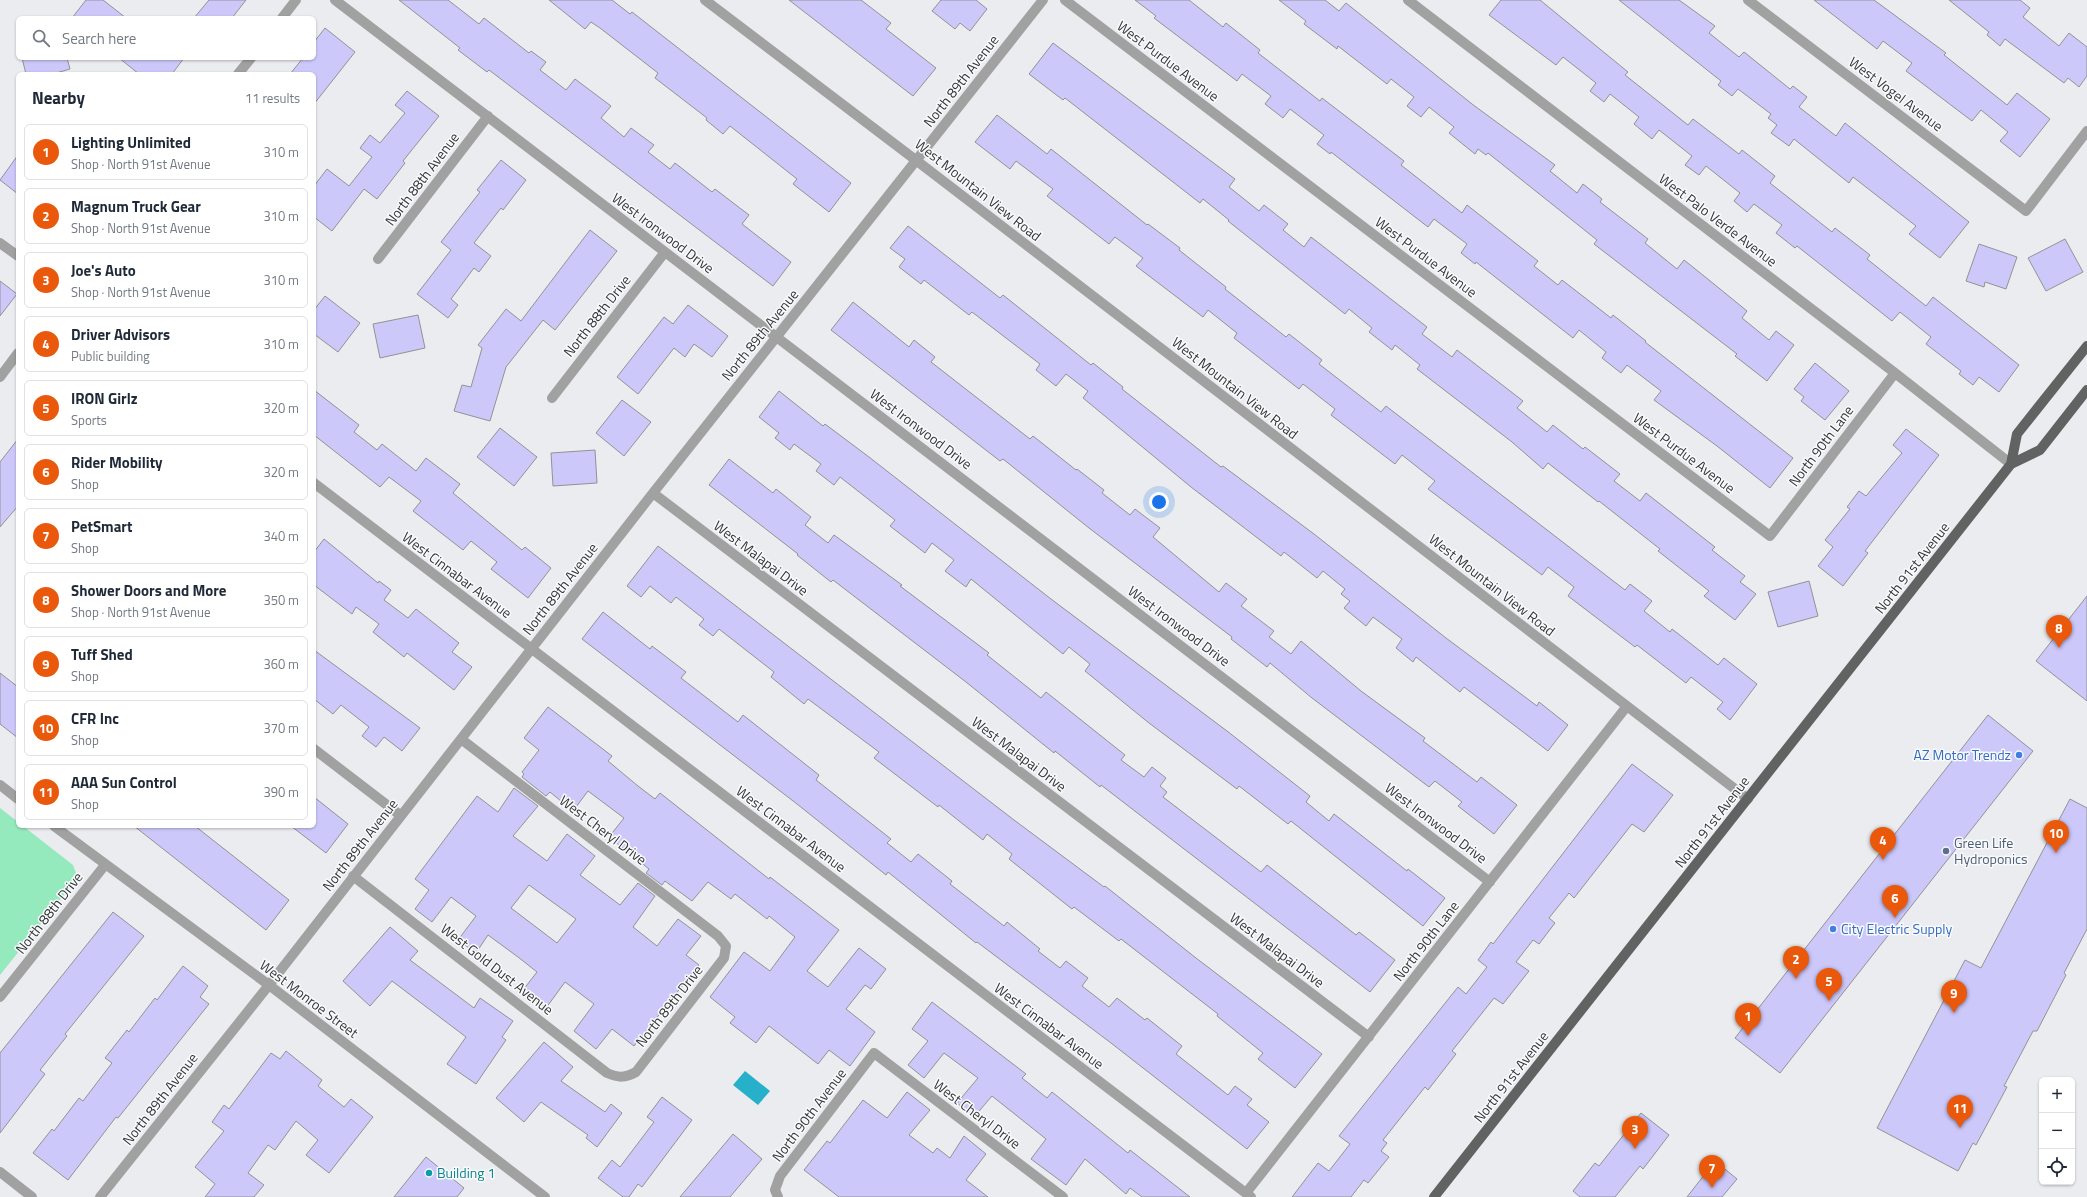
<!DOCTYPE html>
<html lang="en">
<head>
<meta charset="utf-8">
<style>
  body { margin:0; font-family:"Titillium Web",sans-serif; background:#f6f6f7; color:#1f2937 }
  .controls { position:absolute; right:12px; bottom:12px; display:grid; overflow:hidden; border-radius:6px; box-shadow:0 1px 3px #0004 }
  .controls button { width:36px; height:36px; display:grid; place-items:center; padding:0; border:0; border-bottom:1px solid #e0e1e3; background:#fff; color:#1f2937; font:20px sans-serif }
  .you { position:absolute; left:1159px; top:502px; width:14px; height:14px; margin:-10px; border:3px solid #fff; border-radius:50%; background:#1a73e8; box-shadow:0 0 0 6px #1a73e833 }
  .badge { display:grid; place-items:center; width:26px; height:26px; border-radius:50%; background:#ea580c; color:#fff; font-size:13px; font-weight:700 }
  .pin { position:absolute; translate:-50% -33px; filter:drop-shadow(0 1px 2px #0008) }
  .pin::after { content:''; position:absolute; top:21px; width:14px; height:12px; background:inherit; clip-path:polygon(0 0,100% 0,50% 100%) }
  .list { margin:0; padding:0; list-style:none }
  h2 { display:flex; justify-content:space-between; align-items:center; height:52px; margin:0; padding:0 16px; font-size:17px }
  h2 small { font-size:13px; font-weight:400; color:#747a83 }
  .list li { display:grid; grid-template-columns:26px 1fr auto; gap:12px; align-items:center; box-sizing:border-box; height:56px; margin:0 8px 8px; padding:0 8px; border:1px solid #e0e1e3; border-radius:6px }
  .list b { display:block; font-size:15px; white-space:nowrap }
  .list p { margin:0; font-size:13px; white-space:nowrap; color:#747a83 }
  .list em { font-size:13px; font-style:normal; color:#747a83 }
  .icon { flex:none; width:22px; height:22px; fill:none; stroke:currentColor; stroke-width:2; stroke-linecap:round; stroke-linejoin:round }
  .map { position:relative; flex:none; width:2087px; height:1197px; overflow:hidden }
  .search { position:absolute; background:#fff; box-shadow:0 1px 3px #0004; left:16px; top:16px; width:300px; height:44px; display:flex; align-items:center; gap:10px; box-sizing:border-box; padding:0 14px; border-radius:6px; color:#747a83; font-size:15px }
  .panel { position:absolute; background:#fff; box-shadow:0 1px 3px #0004; left:16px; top:72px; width:300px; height:756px; border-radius:6px }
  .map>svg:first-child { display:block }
</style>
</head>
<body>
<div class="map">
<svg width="2087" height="1197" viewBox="0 0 2087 1197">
  <rect width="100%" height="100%" fill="#eaecef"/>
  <path fill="#95eabd" d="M0,808L18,822V826H23L73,865L76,873L75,881L0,975Z"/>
  <path fill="#26b0c9" d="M745,1071L770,1091L758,1105L733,1085Z"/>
  <path fill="#cdc8fa" stroke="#929295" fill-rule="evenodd" d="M86,0H103L126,18H72Z
    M209,0H246L232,18H194Z
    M399,0H448L479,24L484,18L529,53L531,51L546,62L540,70L566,90L575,79L611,106L601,118L624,137L631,128L654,145L648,152L670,169L675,163L712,192L715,189L749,215L742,224L791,262L773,286L489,70L487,72L458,50L460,48Z
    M549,0H612L630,14L632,12L851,183L829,212L793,184L797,179L730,126L723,134L706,120L707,118L655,78L658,73L600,28L591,22L585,29Z
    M789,0H861L891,23L886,29L936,68L913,96Z
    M941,0H976L987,9L970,31L960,23L955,29L932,11Z
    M1135,0H1189L1223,27L1226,23L1260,50L1258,53L1320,101L1322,98L1404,161L1401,165L1462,213L1467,205L1538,261L1534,266L1558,285L1562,280L1611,318L1613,315L1646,341L1645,342L1793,458L1770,488L1717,446L1654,400L1661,391L1627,365L1621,373L1602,358L1606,352L1579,330L1573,338L1476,262L1475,264L1461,253L1467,244L1434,219L1428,227L1331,152L1330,154L1317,144L1324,135L1290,109L1283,118L1265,104L1271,96L1242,74L1237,81L1154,18L1156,16Z
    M1279,0H1325L1339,11L1346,3L1472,104L1555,165L1550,171L1577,193L1583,184L1602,199L1600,202L1648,239L1645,243L1677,269L1684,260L1709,280L1747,311L1742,318L1769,340L1776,331L1794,345L1767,381L1735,356L1737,354L1594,244L1597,240L1488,153L1486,155L1478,149L1475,154L1449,133L1454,127L1429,107L1421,117L1407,106L1414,97L1391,79L1387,84L1338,46L1337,49L1304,24L1306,21Z
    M1501,0H1540L1628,72L1625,75L1688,125L1693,119L1739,154L1742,150L1775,176L1770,183L1832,232L1835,228L1870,255L1867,259L1926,306L1933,297L2019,365L1999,392L1979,377L1973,385L1959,374L1961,371L1926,344L1931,337L1900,312L1892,321L1797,246L1795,248L1776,233L1782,225L1754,204L1747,212L1734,201L1740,193L1706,166L1699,175L1685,165L1692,156L1659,130L1652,139L1634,124L1639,117L1610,94L1604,102L1590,91L1596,83L1563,57L1556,65L1489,15Z
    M1619,0H1679L1715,26L1709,33L1739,57L1744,52L1790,89L1793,86L1807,97L1799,107L1836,136L1845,123L1969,222L1940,258L1909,234L1916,226L1853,177L1849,183L1794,139L1789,146L1771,133L1777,125L1768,118L1771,114L1738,89L1732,96L1718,85L1721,81Z
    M1814,0H1874L1946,53L1944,55L2007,105L2017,93L2050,119L2020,157L2000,141L2008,132L1981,110L1972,121L1906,71L1912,63L1883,41L1877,49Z
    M1949,0H2020L2030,8L2023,17L2059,46L2069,33L2087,47V76L2079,87L2068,78L2064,83L2005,39L2000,46L1987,35L1989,32Z
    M325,28L355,52L314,104V74H290L303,58H314V42Z
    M1053,43L1235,179L1229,187L1259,211L1264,205L1288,224L1283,230L1304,247L1311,237L1427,327L1422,334L1452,357L1457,350L1523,401L1517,408L1547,432L1553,425L1583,449L1585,447L1620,474L1614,481L1640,501L1646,493L1715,547L1712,550L1745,576L1740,582L1756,594L1735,620L1704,596L1709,591L1658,551L1660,549L1599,501L1598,502L1548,463L1543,469L1512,442L1417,369L1420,365L1395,345L1392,350L1369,332L1372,328L1349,309L1345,314L1228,221L1229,220L1203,199L1200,203L1065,98L1063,100L1029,74Z
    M22,58H67L70,69L53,74H26Z
    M119,58H184L172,74H139Z
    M407,91L439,116L403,161L405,163L377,199L364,189L332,231L314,217V186L327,169L349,186L372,157L360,148L370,135L380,143L405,113L395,105Z
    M997,115L1047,154L1051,149L1147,225L1148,224L1180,248L1179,250L1226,287L1225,289L1286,337L1289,334L1322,360L1319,364L1381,412L1386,406L1625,590L1630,584L1652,601L1644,611L1670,632L1672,629L1718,665L1724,658L1757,684L1730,720L1717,709L1723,702L1691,677L1686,683L1637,645L1635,647L1568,596L1574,587L1548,567L1542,575L1428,489L1435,481L1402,455L1395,464L1331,415L1335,409L1303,384L1299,389L1234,338L1237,333L1208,310L1203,317L1136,266L1143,258L1115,237L1109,244L1047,196L1053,189L1016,161L1010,169L975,142Z
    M18,155V194L0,180Z
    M501,160L526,180L503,210L501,208L474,243L491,256L479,272L474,268L451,299L458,305L448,318L417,294L451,250L441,242L480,192L477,190Z
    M908,226L1000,298L1003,295L1091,365L1093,363L1123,387L1122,389L1221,467L1223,466L1314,534L1446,638L1537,706L1539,702L1568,725L1548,751L1464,687L1460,692L1416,657L1413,662L1396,648L1402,639L1373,617L1366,626L1344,608L1350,601L1341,594L1345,589L1323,571L1317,578L1284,552L1281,556L1191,487L1083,398L1088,391L1066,374L1056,386L1036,370L1040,364L972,312L969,315L924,280L921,284L899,267L905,259L890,248Z
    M590,230L617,251L555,330L543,320L506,367L490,421L454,411L462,385L471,387L482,348L478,345L506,309L521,321Z
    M2065,239L2083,272L2046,291L2028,258Z
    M1979,244L2017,257L2006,289L1985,282L1984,287L1966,281Z
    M0,281L17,294L0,316Z
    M325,296L360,323L338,352L314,334V310Z
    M853,302L909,347L914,340L935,357L931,362L1030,439L1033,436L1076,470L1077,469L1104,490L1102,493L1130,515L1135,509L1160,528L1153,537L1219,592L1226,583L1247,599L1241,606L1274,631L1269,637L1291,654L1301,641L1361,691L1425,738L1423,741L1477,782L1481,777L1517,805L1494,834L1458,806L1462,802L1435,781L1429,787L1312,698L1270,663L1267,667L1231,639L1232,637L1089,528L1003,459L1000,461L831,330Z
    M688,305L728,336L712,357L694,344L685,357L674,348L638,394L617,377L664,317L673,324Z
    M418,315L425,348L380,358L373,324Z
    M1815,363L1849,391L1825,420L1801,401L1804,397L1794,389Z
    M314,390L359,425L354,432L377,450L382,444L416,471L426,458L460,484L453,493L522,550L525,547L551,568L528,598L491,569L497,562L471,541L463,550L413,511L421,501L389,477L380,487L314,435Z
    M779,391L823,426L825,424L869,457L1051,599L1227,731L1310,796L1306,802L1329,821L1334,814L1407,871L1408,869L1445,898L1423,926L1291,821L1288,824L1239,786L1237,789L1149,723L1085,671L1090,664L1069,647L1063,654L971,579L966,587L945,571L954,560L932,543L925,553L890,526L895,520L840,477L834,485L816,471L821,464L794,444L790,450L775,438L779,433L759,417Z
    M622,400L651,422L624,456L596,433Z
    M500,428L537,457L514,486L477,457Z
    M1906,429L1939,455L1865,551L1868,553L1843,586L1818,566L1833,547L1825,540L1850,509L1847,507L1859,491L1866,496L1902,453L1893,445Z
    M18,439V506L0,527V462Z
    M595,450L597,483L553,486L551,453Z
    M729,459L773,493L776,489L811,517L805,525L828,543L834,535L902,585L900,586L989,653L987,655L1041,698L1046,692L1125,755L1121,760L1144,777L1152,767L1166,778L1160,786L1167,792L1163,797L1261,872L1267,865L1356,935L1359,932L1395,960L1370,992L1101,785L1100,787L1055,751L1054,753L966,682L833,580L831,582L797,555L798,554L709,485Z
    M324,539L378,583L379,581L391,590L384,600L408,618L416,609L459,643L452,652L472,667L454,690L407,653L404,657L373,632L379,624L356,607L352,614L314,585V552Z
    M658,546L1014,820L1104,887L1105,886L1196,958L1322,1054L1295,1088L1258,1059L1263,1053L1217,1016L1218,1014L1121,939L1119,941L1074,907L1072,909L1009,859L1012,854L987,834L983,840L939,805L938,807L874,758L879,752L808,699L804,704L771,677L774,672L719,629L713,636L699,625L704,619L676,597L671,603L650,586L641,597L627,586Z
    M1809,581L1818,616L1778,627L1768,592Z
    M2087,596V701L2036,661Z
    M603,612L650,649L652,646L686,672L681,678L738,722L743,715L819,775L816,780L891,839L887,843L911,862L918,854L952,881L950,884L1004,926L1007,922L1040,949L1038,951L1060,968L1066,961L1088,978L1082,986L1109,1007L1117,998L1145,1020L1147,1018L1182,1046L1176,1054L1228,1095L1235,1086L1252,1099L1247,1105L1269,1122L1247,1149L1111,1043L977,942L976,943L888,872L886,875L797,804L582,639Z
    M314,650L420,728L402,751L384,737L376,747L362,736L369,727L341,705L333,714L314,699Z
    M0,673L18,687V738L0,724Z
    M548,707L612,756L608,761L638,786L655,799L660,793L769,879L770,877L839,930L807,971L828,987L859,948L886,969L871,989L865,985L846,1009L875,1032L850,1066L829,1050L818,1064L769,1026L756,1043L730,1023L735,1017L710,997L744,952L770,971L795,937L769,916L767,919L735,894L731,899L708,882L692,901L665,881L662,885L646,873L649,869L609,837L624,818L588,791L573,811L550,792L546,796L522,777L524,774L522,772L539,750L524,738Z
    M1988,715L2033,751L1780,1073L1735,1038Z
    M1632,764L1673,795L1644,832L1632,824L1574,898L1569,893L1549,918L1555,923L1539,944L1533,940L1516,962L1529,971L1503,1004L1494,998L1452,1051L1456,1054L1428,1090L1425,1087L1383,1140L1387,1143L1381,1151L1389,1157L1368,1183L1364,1180L1351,1197H1292L1318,1163L1329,1171L1350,1144L1339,1136L1458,987L1466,994L1487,967L1478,960L1491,942L1493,944Z
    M514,788L538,806L513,836L547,861L567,834L595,856L580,875L620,905L638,883L655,896L633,927L657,946L678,919L701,936L686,955L699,965L634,1046L612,1029L596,1049L574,1031L594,1004L565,982L546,1008L523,990L537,972L518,957L488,935L476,953L458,940L476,916L451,897L432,922L415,909L429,890L415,879L477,796L498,812ZM529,885L576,919L557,943L511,908Z
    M314,797L348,824L326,853L291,826H314Z
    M2070,799L2087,808V929L2064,973L2066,975L2037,1031H2033L2004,1086L2007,1087L1976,1145L1973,1143L1958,1171L1877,1128L1965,960L1981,968Z
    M134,826H195L289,900L266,930Z
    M113,912L144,936L65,1034L67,1036L40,1070L45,1074L0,1133V1053Z
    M390,927L418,951L410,960L474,1008L480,998L513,1021L502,1037L506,1040L476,1084L447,1064L466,1037L392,981L370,1006L343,981Z
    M183,966L208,986L200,997L209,1004L118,1118L116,1117L68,1180L33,1153L52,1129L54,1131L79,1098L83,1101L112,1063L105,1058L127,1030L129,1032L155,998L157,1000Z
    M932,1002L1026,1074L1022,1078L1047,1098L1052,1092L1128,1153L1130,1150L1190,1197H1142L1130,1188L1126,1194L1085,1159L1066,1185L1031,1159L1046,1139L992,1096L974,1117L957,1103L978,1078L944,1053L924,1078L908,1065L928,1041L912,1029Z
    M544,1042L573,1067L561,1081L605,1112L611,1104L622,1113L597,1147L586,1138L588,1135L541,1102L524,1122L496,1098Z
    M286,1051L322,1080L318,1086L344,1107L351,1099L373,1117L329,1173L306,1155L318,1140L296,1121L275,1150L268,1145L248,1173L264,1185L254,1197H205L215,1184L195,1167L224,1131L212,1122L224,1105L229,1109L271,1053L280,1059Z
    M907,1092L930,1110L909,1135L933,1153L937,1148L950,1158L964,1136L986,1154L966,1180L988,1197H839L804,1170L827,1141L830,1143L863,1100L887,1118Z
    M662,1097L692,1120L642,1187L638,1184L629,1197H623L598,1178L612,1160L620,1167L654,1122L647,1117Z
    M1641,1113L1669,1135L1643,1169L1640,1166L1615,1197H1580L1573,1191L1595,1163L1599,1166Z
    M733,1134L762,1159L730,1197H680Z
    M426,1157L464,1188L457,1197H394Z
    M1715,1161L1737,1179L1722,1197H1687Z"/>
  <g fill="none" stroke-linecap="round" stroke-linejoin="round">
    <path stroke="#a0a1a0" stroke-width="10" d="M335,0L1490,882
      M705,0L917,161L1748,799
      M1065,0L1770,536L1895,373
      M1408,0L1895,373L2011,464
      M1748,0L2026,211L2087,131
      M282,18L296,0
      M238,74L251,58
      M0,243L18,256
      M378,259L488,116
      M0,377L18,353
      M552,398L665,252
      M314,483L1251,1197
      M653,493L1369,1037
      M314,749L400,815
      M0,785L18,799
      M54,826L269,985L545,1197
      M353,876L607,1073C619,1078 625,1078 636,1072L724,958L726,946L718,936L461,739
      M0,997L105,865
      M0,1172L32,1197
      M1246,1193L1627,706
      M100,1197L269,985L653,493L1043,0
      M778,1197L775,1190L780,1176L874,1053L1063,1197"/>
    <path stroke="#616362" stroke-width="10" d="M2011,464L2017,434L2087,346
      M1434,1197L2011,464L2040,450L2087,390"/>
  </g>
  <g fill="#3f7fe0" stroke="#f8fafc" stroke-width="1.5">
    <circle cx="2019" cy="755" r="4"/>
    <circle cx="1833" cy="929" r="4"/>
  </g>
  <circle fill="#5c6f8a" stroke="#f8fafc" stroke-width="1.5" cx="1946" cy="851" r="4"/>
  <circle fill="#0f9aa8" stroke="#f8fafc" stroke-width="1.5" cx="429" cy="1173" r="4"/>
  <g text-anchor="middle" stroke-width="3" stroke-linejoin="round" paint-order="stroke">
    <g font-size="14" fill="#363637" stroke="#f8fafc">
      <text transform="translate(1168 61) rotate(37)" y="5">West Purdue Avenue</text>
      <text transform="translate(961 81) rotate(-52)" y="5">North 89th Avenue</text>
      <text transform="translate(1896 94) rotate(37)" y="5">West Vogel Avenue</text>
      <text transform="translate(422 179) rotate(-53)" y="5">North 88th Avenue</text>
      <text transform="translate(978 190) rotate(38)" y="5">West Mountain View Road</text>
      <text transform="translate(1718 220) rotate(37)" y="5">West Palo Verde Avenue</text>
      <text transform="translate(663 233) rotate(37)" y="5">West Ironwood Drive</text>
      <text transform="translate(1426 257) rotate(37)" y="5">West Purdue Avenue</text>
      <text transform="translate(597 316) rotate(-52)" y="5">North 88th Drive</text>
      <text transform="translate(760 335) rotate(-51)" y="5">North 89th Avenue</text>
      <text transform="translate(1235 388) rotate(38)" y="5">West Mountain View Road</text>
      <text transform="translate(921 429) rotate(37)" y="5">West Ironwood Drive</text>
      <text transform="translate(1821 446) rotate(-53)" y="5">North 90th Lane</text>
      <text transform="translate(1684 453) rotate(37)" y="5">West Purdue Avenue</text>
      <text transform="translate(761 558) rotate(37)" y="5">West Malapai Drive</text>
      <text transform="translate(1912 568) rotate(-52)" y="5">North 91st Avenue</text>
      <text transform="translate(457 575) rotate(37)" y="5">West Cinnabar Avenue</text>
      <text transform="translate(1492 585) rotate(38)" y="5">West Mountain View Road</text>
      <text transform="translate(560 589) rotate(-52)" y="5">North 89th Avenue</text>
      <text transform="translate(1179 626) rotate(37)" y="5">West Ironwood Drive</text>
      <text transform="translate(1019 754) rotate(37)" y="5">West Malapai Drive</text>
      <text transform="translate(1712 822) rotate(-52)" y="5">North 91st Avenue</text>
      <text transform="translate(1436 823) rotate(37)" y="5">West Ironwood Drive</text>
      <text transform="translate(791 829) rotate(37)" y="5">West Cinnabar Avenue</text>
      <text transform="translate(603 830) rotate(37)" y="5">West Cheryl Drive</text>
      <text transform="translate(360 845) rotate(-52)" y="5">North 89th Avenue</text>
      <text transform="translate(49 913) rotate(-52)" y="5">North 88th Drive</text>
      <text transform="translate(1426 941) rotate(-52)" y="5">North 90th Lane</text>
      <text transform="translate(1277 950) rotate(37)" y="5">West Malapai Drive</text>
      <text transform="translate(497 969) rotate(38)" y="5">West Gold Dust Avenue</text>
      <text transform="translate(309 999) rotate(37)" y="5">West Monroe Street</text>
      <text transform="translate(669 1006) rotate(-52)" y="5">North 89th Drive</text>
      <text transform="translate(1049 1026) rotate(37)" y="5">West Cinnabar Avenue</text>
      <text transform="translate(1511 1077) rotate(-52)" y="5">North 91st Avenue</text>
      <text transform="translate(160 1099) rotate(-52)" y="5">North 89th Avenue</text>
      <text transform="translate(977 1114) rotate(37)" y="5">West Cheryl Drive</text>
      <text transform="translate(809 1115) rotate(-53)" y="5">North 90th Avenue</text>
    </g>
    <g font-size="14" fill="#366cbe" stroke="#f8fafc" text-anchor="end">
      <text x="2011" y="760">AZ Motor Trendz</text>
      <text x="1841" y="934" text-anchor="start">City Electric Supply</text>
    </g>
    <g font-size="14" fill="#4e5e75" stroke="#f8fafc" text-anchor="start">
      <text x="1954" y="848">Green Life<tspan x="1954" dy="16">Hydroponics</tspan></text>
    </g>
    <g font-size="14" fill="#0d838f" stroke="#f8fafc" text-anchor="start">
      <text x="437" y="1178">Building 1</text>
    </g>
  </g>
</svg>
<div class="controls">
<button>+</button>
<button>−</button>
<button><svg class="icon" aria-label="locate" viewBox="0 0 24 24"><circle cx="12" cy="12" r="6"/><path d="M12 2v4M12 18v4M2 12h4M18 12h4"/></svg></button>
</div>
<div class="you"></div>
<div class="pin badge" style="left:1748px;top:1036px">1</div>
<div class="pin badge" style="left:1796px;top:979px">2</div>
<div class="pin badge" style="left:1635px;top:1149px">3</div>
<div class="pin badge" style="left:1883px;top:860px">4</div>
<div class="pin badge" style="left:1829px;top:1001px">5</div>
<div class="pin badge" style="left:1895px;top:918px">6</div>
<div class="pin badge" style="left:1712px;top:1188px">7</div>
<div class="pin badge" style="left:2059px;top:648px">8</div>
<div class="pin badge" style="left:1954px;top:1013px">9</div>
<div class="pin badge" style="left:2056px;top:853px">10</div>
<div class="pin badge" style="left:1960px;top:1128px">11</div>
<div class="search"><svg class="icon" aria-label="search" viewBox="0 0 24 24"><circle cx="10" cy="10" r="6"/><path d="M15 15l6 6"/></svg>Search here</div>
<section class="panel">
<h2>Nearby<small>11 results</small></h2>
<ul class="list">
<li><span class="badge">1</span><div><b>Lighting Unlimited</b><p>Shop · North 91st Avenue</p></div><em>310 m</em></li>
<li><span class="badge">2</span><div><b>Magnum Truck Gear</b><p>Shop · North 91st Avenue</p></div><em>310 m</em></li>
<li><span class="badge">3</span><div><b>Joe's Auto</b><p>Shop · North 91st Avenue</p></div><em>310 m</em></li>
<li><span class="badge">4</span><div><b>Driver Advisors</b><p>Public building</p></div><em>310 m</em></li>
<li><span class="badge">5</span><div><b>IRON Girlz</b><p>Sports</p></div><em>320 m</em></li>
<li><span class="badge">6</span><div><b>Rider Mobility</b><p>Shop</p></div><em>320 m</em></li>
<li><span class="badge">7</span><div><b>PetSmart</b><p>Shop</p></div><em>340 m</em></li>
<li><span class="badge">8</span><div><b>Shower Doors and More</b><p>Shop · North 91st Avenue</p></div><em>350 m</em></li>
<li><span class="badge">9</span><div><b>Tuff Shed</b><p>Shop</p></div><em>360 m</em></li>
<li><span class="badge">10</span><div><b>CFR Inc</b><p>Shop</p></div><em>370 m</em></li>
<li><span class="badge">11</span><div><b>AAA Sun Control</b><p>Shop</p></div><em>390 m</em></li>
</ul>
</section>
</div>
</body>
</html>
